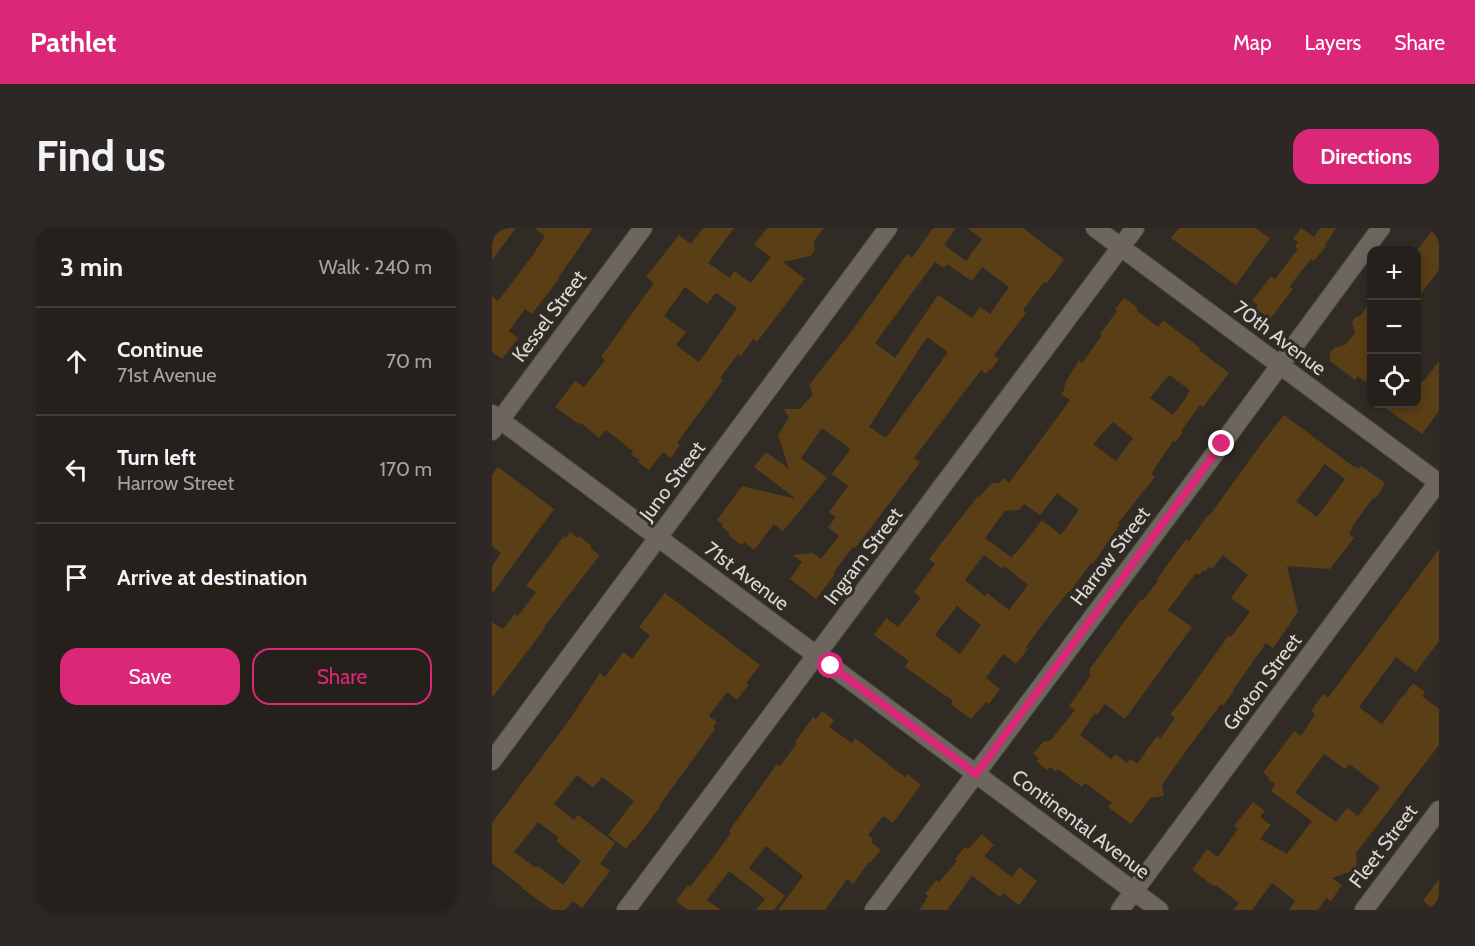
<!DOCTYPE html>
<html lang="en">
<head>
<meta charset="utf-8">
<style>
  body { margin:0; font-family:Cabin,sans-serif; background:#2d2825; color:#f1f3f6 }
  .controls { position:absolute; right:18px; top:18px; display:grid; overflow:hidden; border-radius:12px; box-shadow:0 3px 9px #0003 }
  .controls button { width:54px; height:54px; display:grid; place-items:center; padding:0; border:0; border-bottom:2px solid #423e3b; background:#25201c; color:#f1f3f6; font:30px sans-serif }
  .stop { position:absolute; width:18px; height:18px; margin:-14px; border:4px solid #db2777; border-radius:50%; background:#fff }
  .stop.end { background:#db2777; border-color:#fff; box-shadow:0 2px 6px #0008 }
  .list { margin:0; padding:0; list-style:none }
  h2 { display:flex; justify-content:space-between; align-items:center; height:78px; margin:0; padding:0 24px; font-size:26px }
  h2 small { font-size:20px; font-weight:400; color:#a3a3a3 }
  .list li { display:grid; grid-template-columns:39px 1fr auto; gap:18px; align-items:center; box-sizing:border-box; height:108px; padding:0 24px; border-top:2px solid #423e3b }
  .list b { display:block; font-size:22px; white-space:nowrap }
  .list p { margin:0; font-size:20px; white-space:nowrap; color:#a3a3a3 }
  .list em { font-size:20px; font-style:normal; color:#a3a3a3 }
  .actions { display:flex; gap:12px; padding:18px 24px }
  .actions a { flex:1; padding:14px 0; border:2px solid #db2777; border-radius:18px; text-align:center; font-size:21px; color:#db2777 }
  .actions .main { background:#db2777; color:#fff }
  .icon { flex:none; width:33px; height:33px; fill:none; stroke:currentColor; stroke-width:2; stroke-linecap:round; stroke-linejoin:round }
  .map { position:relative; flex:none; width:947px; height:682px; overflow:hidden; border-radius:18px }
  header { display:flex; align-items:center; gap:36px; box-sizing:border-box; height:84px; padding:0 30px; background:#db2777; color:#fff }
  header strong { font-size:28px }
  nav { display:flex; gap:33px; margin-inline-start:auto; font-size:21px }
  .intro { display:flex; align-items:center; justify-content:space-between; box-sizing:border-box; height:144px; padding:0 36px }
  h1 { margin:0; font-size:42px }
  .button { padding:15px 27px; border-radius:18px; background:#db2777; color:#fff; font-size:21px; font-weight:700 }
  main { display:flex; gap:36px; padding:0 36px }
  aside { flex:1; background:#25201c; border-radius:18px; box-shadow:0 3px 9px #0003 }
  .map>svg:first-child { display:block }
</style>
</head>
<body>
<header>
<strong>Pathlet</strong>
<nav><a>Map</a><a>Layers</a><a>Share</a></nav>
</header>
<div class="intro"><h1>Find us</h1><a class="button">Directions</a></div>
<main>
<aside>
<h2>3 min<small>Walk · 240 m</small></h2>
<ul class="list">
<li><svg class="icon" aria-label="ahead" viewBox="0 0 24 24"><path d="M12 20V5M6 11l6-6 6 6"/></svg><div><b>Continue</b><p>71st Avenue</p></div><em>70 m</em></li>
<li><svg class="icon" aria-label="left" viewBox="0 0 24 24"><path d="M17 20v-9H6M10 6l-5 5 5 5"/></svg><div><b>Turn left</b><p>Harrow Street</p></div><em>170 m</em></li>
<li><svg class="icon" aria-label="arrive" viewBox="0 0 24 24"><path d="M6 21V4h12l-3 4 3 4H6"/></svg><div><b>Arrive at destination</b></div></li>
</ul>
<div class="actions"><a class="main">Save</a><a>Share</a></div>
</aside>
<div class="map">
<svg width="947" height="682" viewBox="0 0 947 682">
  <rect width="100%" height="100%" fill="#312b25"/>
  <path fill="#5a3e16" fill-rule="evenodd" d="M6,0H24L0,32V9Z
    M42,0H101L66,50L67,51L40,86L33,81L17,103L26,110L10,131L0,124V68L6,73L44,23H43L53,8Z
    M211,0H242L216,35L238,50L242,43L259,55L279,29L262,17L275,0H332L322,13L323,22L318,28L291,34L313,51L265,114L261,111L249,128L246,126L228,150L231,152L185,215L188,217L179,230L171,224L157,242L146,234L148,232L139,226L141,223L114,202L107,210L89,195L88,197L63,179L83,153L92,159L113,132L109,129L162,55L154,49L187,7L199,16ZM193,59L215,76L224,65L245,80L207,134L184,117L194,104L172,88Z
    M441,0H464L452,17L474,33L490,11L475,0H531L572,31L555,55L552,54L531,82L534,85L502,127L507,131L499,142L498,141L494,146L489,142L422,230L428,234L415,252L374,306L363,320L361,319L341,345L343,346L324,371L298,351L310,334L301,327L321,325L329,331L347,308L336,299L344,289L337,284L356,258L340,246L358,222L357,220L330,200L309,230L335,250L291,303L282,296L262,322L252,314L250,317L236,307L238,305L229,298L231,296L225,292L250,258L304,271L262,239L274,224L297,241L286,207L297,190L292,181H308L321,166L317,158L321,152L362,100L415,26L420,30ZM443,34L452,40L455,36L480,53L490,39L517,59L498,86L488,79L480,90L446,67L403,130L383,115ZM435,109L456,124L394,210L377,199Z
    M687,0H763L778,10L744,57L679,10Z
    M809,0L822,9L828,0H844L833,17L834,18L822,33L819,31L797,59L801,61L778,91L763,80L766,77L760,73L779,48L783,51L806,21L803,19L806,14L801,11Z
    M942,0H947V42L924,72V24Z
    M632,70L646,80L644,82L666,99L671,92L708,120L707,122L737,145L711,179L708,177L689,203L691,205L683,214L681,213L659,246L663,249L626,295L628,296L601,336L599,335L578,364H576L551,396L534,419L536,421L524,436L511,426L494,450L508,461L497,476L494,474L479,491L459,476L461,473L413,439L417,433L382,407L394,390L406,399L429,370L422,364L443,336L437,331L486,268L487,269L500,255H507L512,250L517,255L578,172L569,166L572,162L573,155L587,132L590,135L610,107L608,106L625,83L623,81ZM677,147L698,162L695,166L696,167L681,187L658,170ZM621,194L641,210L624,233L601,216ZM565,265L587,282L569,307L550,292L531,317L516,333L519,329L493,310L513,283L527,282L532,276L548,287ZM492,327L511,341L512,338L536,357L517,382L495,365L493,368L473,352ZM465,378L489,397L468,426L443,407Z
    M879,73V146L873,154L866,148L863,152L838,133V125L842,120L853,117L863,105L860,94L864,89L868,88Z
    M947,133V183L930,206L888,176H924V149L931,154Z
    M792,187L862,239L863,238L867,241L869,238L893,255L886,268L885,267L882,271L881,270L860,299L861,300L857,306L862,310L838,341L795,338L806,384L781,420L774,415L741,462L742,463L731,478L729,476L691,527L670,557L672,568L658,570L639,596L616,579L620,575L593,555L590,559L566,541L564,544L558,539L555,542L544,533L547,531L541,526L551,514L559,512L583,482L577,478L599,447L597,446L599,444L597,442L649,371L651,372L666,353L665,351L694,311L697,313L716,287L717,288L770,215ZM833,236L853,251L825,289L804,273ZM731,327L756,347L739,370L758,384L739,409L737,407L690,472L678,486L683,490L668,511L665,508L645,536L638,531L635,535L623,526L619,531L588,507L603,485L605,487L613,476L633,491L700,399L676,382L704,345L707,347L711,342L713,344L717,339L720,341Z
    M6,239L62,281L0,366V338L9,325L0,318V247Z
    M78,304L86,310L87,308L100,318L98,320L108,327L52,399L53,400L0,470V394L11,401L23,386L26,388L44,364L34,358L72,308L74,310Z
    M947,321V413L924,444L904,429L867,479L890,496L910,468L911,469L921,455L933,464L930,468L947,481V517L864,625L865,636L860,643L840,650L850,657L839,673L834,670L826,682H797L803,673L780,655L760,682H742L747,675L724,657L723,659L700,642L715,621L726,629L746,601L742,598L761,574L773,583L768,589L779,597L768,611L795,626L820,593L779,563L783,556L776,551L777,549L771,545L802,503L809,508L823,486L819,483L831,466L836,470ZM832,526L853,541L857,536L888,559L866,588L855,580L844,594L803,565Z
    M173,365L268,437L254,455L257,456L245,472L235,464L217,488L225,494L221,499L223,501L167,578L168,579L142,613L141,612L134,621L116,607L142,573L110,549L101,560L85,547L62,576L82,592L86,587L123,615L108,636L118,643L90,680L81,673L73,682H60L30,660V659L0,635V595L78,491L108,445L113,449L131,424L140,431L158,407L147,399ZM46,594L67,610L64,613L89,633L71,657L46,638L44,640L22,624Z
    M330,483L342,492L337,499L360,515L363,510L413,549L415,546L429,557L401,595L391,588L376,607L381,611L379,614L389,622L378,635L377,634L361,656L355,651L333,682H286L311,648L274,618L257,640L293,668L282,682H264L273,671L237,643L215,672L229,682H196L184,673L196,657L198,659L217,635L239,605L237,603L285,536L288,538L305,515L303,514L321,489L324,491Z
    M490,606L502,617L492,628L520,649L527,639L545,653L527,677L511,665L508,669L480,648L455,682H427L434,673L433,672L436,668L433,666L444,652L447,654L465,633L463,631L473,619L476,621Z
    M947,651V682H943L931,673Z"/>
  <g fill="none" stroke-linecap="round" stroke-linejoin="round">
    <defs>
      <path id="street" d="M603,0L947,255
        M0,186L667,682
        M0,203L151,0
        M0,533L396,0
        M134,682L643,0
        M382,682L730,216L889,0
        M628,682L947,253
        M872,682L947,582"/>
    </defs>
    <use href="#street" stroke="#4b4741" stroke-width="20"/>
    <use href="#street" stroke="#6c665e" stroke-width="18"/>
  </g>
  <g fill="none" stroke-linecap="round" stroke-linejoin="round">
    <path stroke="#db2777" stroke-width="8" d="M339,438L484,546L730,216"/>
  </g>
  <g text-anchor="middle" stroke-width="6" stroke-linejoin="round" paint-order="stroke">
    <g font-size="20" fill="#dbd8d3" stroke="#312b25">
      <text transform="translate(57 88) rotate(-53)" y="7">Kessel Street</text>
      <text transform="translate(788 110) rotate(37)" y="7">70th Avenue</text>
      <text transform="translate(180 253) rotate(-53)" y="7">Juno Street</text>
      <text transform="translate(371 328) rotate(-53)" y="7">Ingram Street</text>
      <text transform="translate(618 328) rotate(-53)" y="7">Harrow Street</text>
      <text transform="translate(255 348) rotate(37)" y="7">71st Avenue</text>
      <text transform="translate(770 454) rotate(-53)" y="7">Groton Street</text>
      <text transform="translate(589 596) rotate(37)" y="7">Continental Avenue</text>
      <text transform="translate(891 618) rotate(-53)" y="7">Fleet Street</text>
    </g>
  </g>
</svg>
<div class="controls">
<button>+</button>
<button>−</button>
<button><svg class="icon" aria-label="locate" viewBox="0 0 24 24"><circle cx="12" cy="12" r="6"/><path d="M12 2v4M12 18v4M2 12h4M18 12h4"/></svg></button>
</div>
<div class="stop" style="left:339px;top:438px"></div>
<div class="stop end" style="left:730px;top:216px"></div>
</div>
</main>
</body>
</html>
